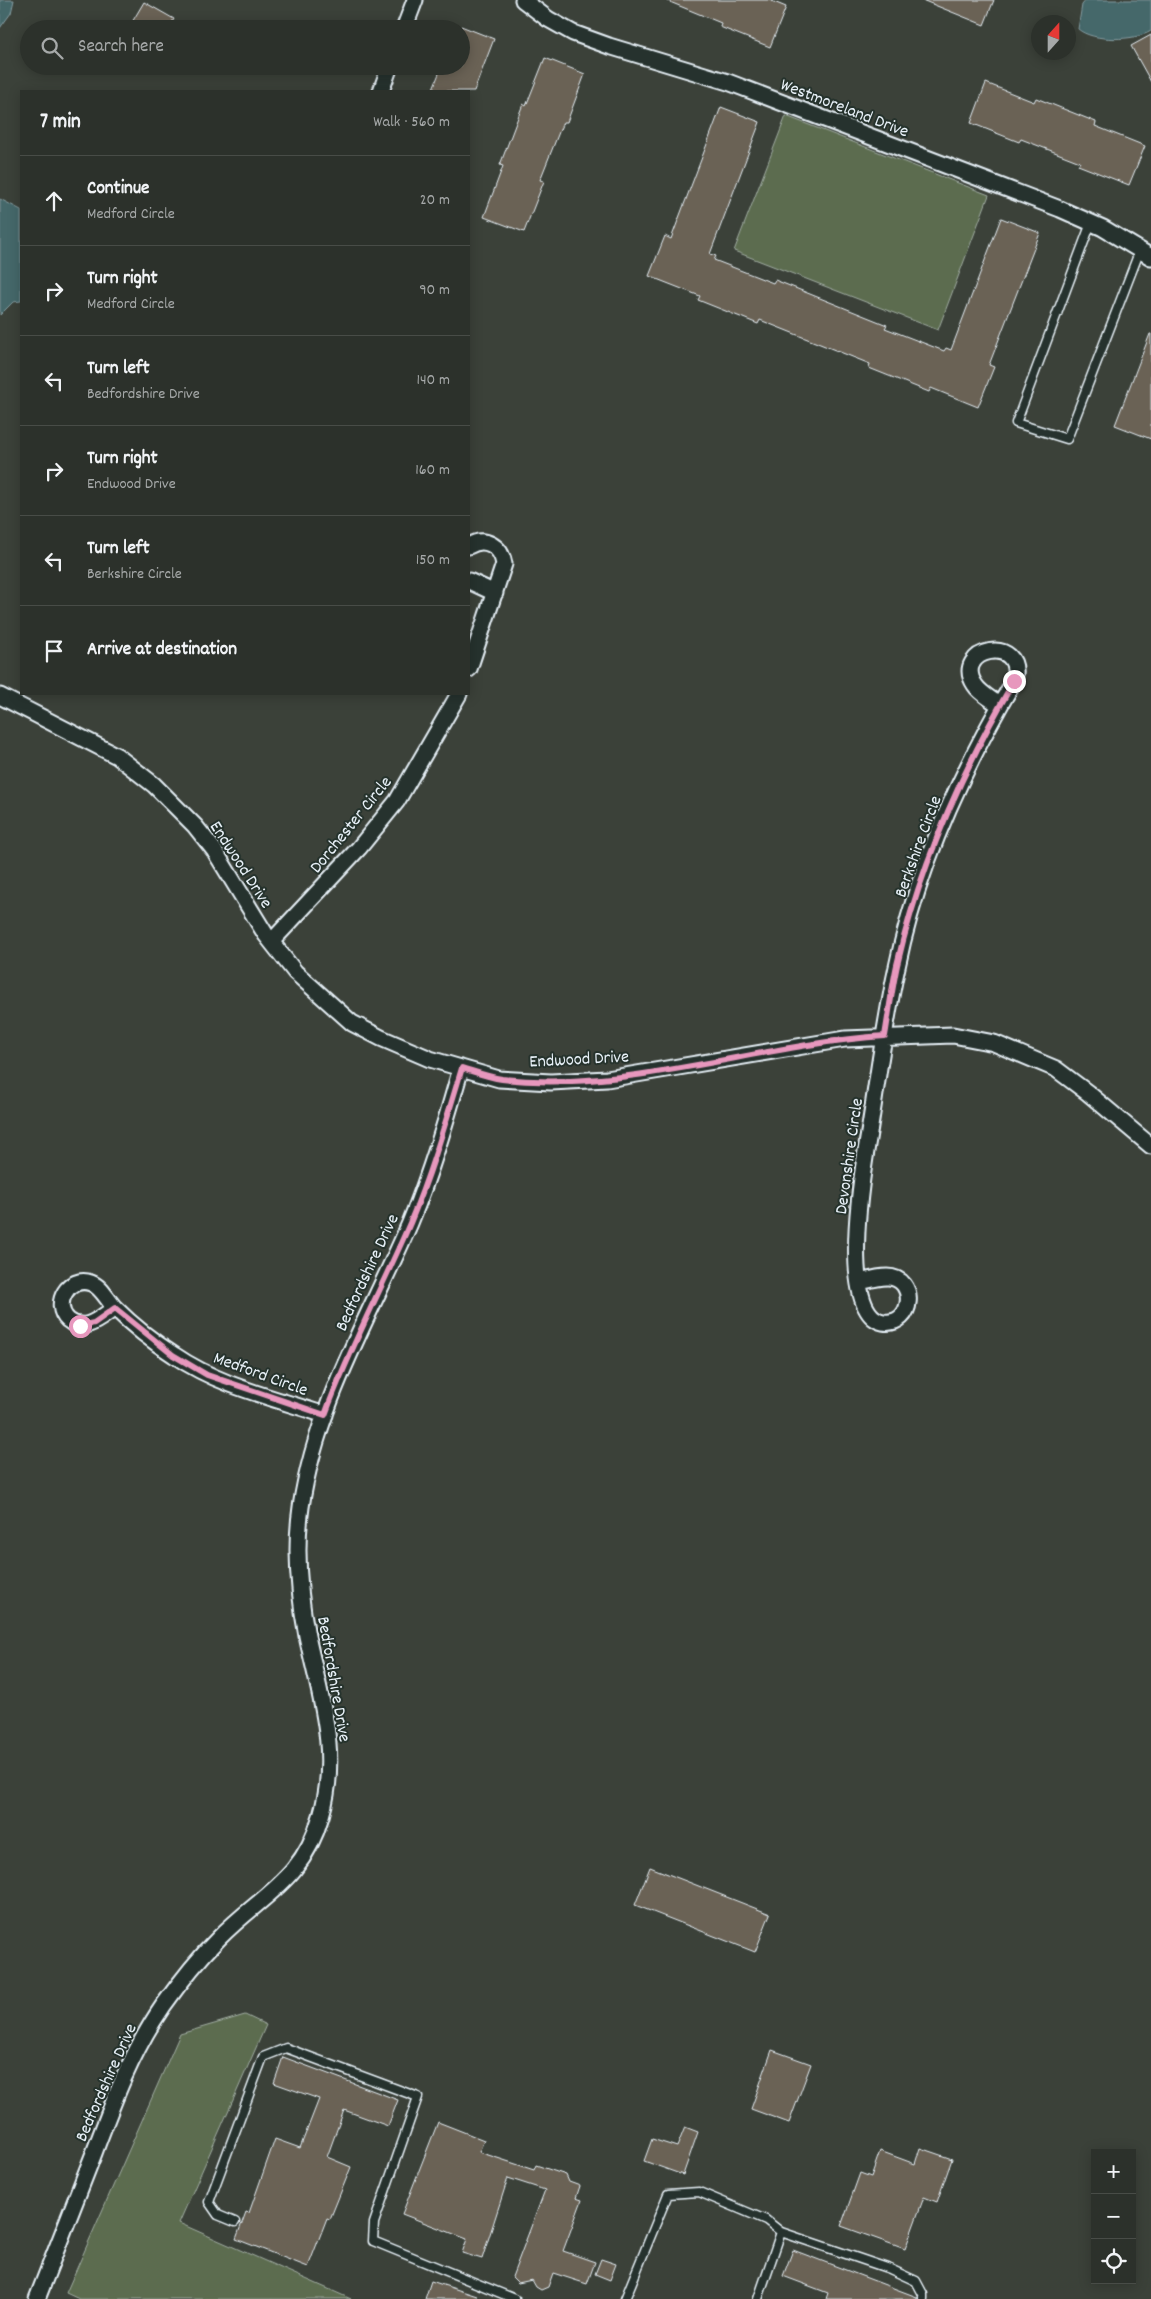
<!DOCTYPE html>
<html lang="en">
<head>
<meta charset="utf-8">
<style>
  body { margin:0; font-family:Dekko,sans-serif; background:#383d37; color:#f1f3f6 }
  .controls { position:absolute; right:15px; bottom:15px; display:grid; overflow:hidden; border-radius:0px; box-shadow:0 2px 12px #0003 }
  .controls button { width:45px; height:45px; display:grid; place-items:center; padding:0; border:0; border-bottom:1px solid #484c47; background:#2c312b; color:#f1f3f6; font:25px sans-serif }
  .compass { position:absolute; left:1031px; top:15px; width:45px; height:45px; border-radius:50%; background:#2c312b; box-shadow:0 2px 12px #0003; rotate:21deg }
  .stop { position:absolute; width:15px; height:15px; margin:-11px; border:4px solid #e797bd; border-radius:50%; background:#fff }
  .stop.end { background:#e797bd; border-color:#fff; box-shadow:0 1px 5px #0008 }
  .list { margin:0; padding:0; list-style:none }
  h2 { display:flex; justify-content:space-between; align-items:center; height:65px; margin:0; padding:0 20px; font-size:21px }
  h2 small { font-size:16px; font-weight:400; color:#a6a9a9 }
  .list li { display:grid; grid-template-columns:32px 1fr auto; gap:15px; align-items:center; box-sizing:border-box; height:90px; padding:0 20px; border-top:1px solid #484c47 }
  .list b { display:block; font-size:19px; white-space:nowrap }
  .list p { margin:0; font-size:16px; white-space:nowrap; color:#a6a9a9 }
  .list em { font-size:16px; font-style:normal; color:#a6a9a9 }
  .icon { flex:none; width:28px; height:28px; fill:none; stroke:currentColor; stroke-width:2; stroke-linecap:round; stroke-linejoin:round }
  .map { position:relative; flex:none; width:1151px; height:2299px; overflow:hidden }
  .search { position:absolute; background:#2c312b; box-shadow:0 2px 12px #0003; left:20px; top:20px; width:450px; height:55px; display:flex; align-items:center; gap:12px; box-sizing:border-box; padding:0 18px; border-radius:28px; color:#a6a9a9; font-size:19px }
  .panel { position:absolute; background:#2c312b; box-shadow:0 2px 12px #0003; left:20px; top:90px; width:450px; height:605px; border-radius:0px }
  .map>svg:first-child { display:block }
</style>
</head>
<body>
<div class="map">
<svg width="1151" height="2299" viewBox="0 0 1151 2299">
  <rect width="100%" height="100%" fill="#3b4139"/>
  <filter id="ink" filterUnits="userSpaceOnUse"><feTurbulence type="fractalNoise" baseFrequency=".02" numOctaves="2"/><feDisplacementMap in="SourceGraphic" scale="10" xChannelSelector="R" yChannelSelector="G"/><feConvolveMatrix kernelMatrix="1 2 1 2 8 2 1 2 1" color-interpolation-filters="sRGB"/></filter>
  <g filter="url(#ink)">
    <path fill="#5c6c4f" stroke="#a2aea4" d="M786,116L989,195L938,330L734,251Z
      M245,2015L266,2025L179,2223L351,2299H79L66,2293L180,2034Z"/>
    <path fill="#45676b" stroke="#869ea3" d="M0,0H14L11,13L0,28Z
      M1086,0H1151V31C1135,41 1093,42 1078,29L1082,5Z
      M0,199L21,210V301L13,302L0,315Z"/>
    <path fill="#6b6254" stroke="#e8f1f8" d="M665,0H769L786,7L770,47L720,27L721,23Z
      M922,0H994L984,25Z
      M144,2L174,19L168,29H128Z
      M461,26L494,39L474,91H432L442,66H461Z
      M1151,35V82L1131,46Z
      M545,58L585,74L567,122H563L540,180L544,181L524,232L484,217L503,166L500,165L523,104L526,106Z
      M986,83L1034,102L1036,98L1096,122L1095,126L1145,146L1129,185L1078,165L1080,162L1021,139L1019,142L971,123Z
      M721,107L760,122L710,254L716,256L714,260L773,283L775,280L887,325L885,328L944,351L946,348L951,350L1001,218L1040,233L989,365L994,367L978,407L931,388L929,392L869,368L870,364L760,320L758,324L698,300L700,296L649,276L665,236L671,239Z
      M1150,334H1151V439L1115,425Z
      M650,1867L770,1914L755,1952L635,1905Z
      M772,2050L811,2064L789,2123L751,2109Z
      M283,2057L398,2100L388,2126L344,2110L327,2157L351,2167L330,2219L327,2218L308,2267L236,2239L246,2212L249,2213L275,2139L300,2148L319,2099L274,2083Z
      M438,2122L484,2140L479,2152L534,2170L536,2165L566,2175L569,2182L580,2186L576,2198L582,2200L563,2251L595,2262L587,2284L553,2273L548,2287L541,2290L536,2287L532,2280L518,2283L512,2277L545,2190L508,2178L482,2259L462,2253L467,2239L402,2214Z
      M685,2127L698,2132L683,2175L644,2161L652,2139L677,2147Z
      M920,2148L952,2159L937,2202L924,2197L905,2249L841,2226L860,2173L871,2177L880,2151L915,2164Z
      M793,2250L917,2297V2299H826L828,2293L783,2276Z
      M601,2259L616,2264L610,2280L595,2274Z
      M431,2281L477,2296V2299H425Z"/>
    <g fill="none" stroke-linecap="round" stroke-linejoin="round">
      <defs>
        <path id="service" d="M1091,223L1016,423L1067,439L1140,250
          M235,2222L218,2215L209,2202L263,2057L286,2048L418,2097L374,2223L373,2241L515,2299
          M625,2299L668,2194L699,2192L766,2220L781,2232
          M758,2299L781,2232L890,2269L916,2281L923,2294V2299"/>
        <path id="minor" d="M523,0L548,19L573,33L609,46L728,82L1060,209L1103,228L1151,257
          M404,29L415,0
          M381,91L390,66
          M469,546C485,536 501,546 504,564L469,669
          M469,581L495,593
          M0,696L117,756L154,785L195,826L214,850L266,935L295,972L352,1023L381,1038L430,1059L499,1079L551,1082L607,1079L845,1039L953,1035L994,1043L1056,1069L1088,1093L1151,1146
          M272,941L359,848L397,801L459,694
          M860,1282C868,1280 878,1277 887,1277C918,1277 914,1327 883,1322C839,1314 862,1175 867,1145C877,1085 884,1025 897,967C917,868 963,768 1014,681C1025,633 951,649 975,685C980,693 991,699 999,705
          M115,1308C101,1317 85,1334 68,1320C51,1304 69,1275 91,1283C102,1287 107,1300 115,1308C131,1324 155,1343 174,1355C219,1386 274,1398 325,1415
          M37,2299C56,2250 75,2202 94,2153C113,2102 132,2051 163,2006C180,1982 198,1959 219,1938C262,1894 302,1882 321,1816C340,1753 320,1697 307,1636C299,1595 295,1548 301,1507C316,1405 370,1316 410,1223C431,1172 446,1121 461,1068"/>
      </defs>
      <use href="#service" stroke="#e8f1f8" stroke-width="11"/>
      <use href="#minor" stroke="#e8f1f8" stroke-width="19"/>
      <use href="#service" stroke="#26332d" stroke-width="8"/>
      <use href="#minor" stroke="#26332d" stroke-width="15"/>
    </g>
  </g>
  <g fill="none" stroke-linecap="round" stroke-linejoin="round" filter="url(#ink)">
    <path stroke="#e797bd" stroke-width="6" d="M80,1326L94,1323L115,1308L173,1355L207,1375L325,1415C349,1349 382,1288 410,1223C431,1173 446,1121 462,1068C475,1072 488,1077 502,1079C631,1093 757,1044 885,1036C889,1012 892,988 897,965C920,865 963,769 1014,681"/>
  </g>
  <g text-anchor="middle" stroke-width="4" stroke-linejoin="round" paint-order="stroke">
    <g font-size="18" fill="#e8f1f8" stroke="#26332d">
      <text transform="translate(845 107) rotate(21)" y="6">Westmoreland Drive</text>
      <text transform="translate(350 824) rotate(-51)" y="6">Dorchester Circle</text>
      <text transform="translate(917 846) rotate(-70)" y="6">Berkshire Circle</text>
      <text transform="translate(242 864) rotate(57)" y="6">Endwood Drive</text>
      <text transform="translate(579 1058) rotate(-3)" y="6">Endwood Drive</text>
      <text transform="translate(848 1156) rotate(-82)" y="6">Devonshire Circle</text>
      <text transform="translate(366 1272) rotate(-65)" y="6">Bedfordshire Drive</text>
      <text transform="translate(261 1373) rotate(20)" y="6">Medford Circle</text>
      <text transform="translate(335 1679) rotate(80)" y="6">Bedfordshire Drive</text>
      <text transform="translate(105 2082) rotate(-66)" y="6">Bedfordshire Drive</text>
    </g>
  </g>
</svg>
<div class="controls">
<button>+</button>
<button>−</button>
<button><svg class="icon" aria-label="locate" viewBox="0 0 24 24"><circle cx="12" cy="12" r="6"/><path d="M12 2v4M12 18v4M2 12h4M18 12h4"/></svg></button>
</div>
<svg class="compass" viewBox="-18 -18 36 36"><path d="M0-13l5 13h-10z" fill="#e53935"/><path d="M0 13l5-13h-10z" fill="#a6a9a9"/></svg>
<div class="stop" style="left:80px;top:1326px"></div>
<div class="stop end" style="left:1014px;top:681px"></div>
<div class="search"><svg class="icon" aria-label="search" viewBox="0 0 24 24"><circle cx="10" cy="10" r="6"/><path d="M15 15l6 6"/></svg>Search here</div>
<section class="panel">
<h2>7 min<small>Walk · 560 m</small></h2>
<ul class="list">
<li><svg class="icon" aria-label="ahead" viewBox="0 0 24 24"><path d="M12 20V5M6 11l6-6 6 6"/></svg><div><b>Continue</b><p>Medford Circle</p></div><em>20 m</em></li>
<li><svg class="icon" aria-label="right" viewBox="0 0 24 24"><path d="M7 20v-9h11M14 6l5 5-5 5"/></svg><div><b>Turn right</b><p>Medford Circle</p></div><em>90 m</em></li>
<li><svg class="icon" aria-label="left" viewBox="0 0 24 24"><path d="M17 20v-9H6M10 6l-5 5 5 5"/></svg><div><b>Turn left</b><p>Bedfordshire Drive</p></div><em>140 m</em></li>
<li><svg class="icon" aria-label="right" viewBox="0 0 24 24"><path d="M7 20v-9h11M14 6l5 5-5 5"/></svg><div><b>Turn right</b><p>Endwood Drive</p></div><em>160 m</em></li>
<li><svg class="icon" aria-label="left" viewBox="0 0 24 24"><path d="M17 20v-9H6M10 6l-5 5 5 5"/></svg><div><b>Turn left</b><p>Berkshire Circle</p></div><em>150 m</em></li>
<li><svg class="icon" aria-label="arrive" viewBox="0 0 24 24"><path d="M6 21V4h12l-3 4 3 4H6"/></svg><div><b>Arrive at destination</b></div></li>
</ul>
</section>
</div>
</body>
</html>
